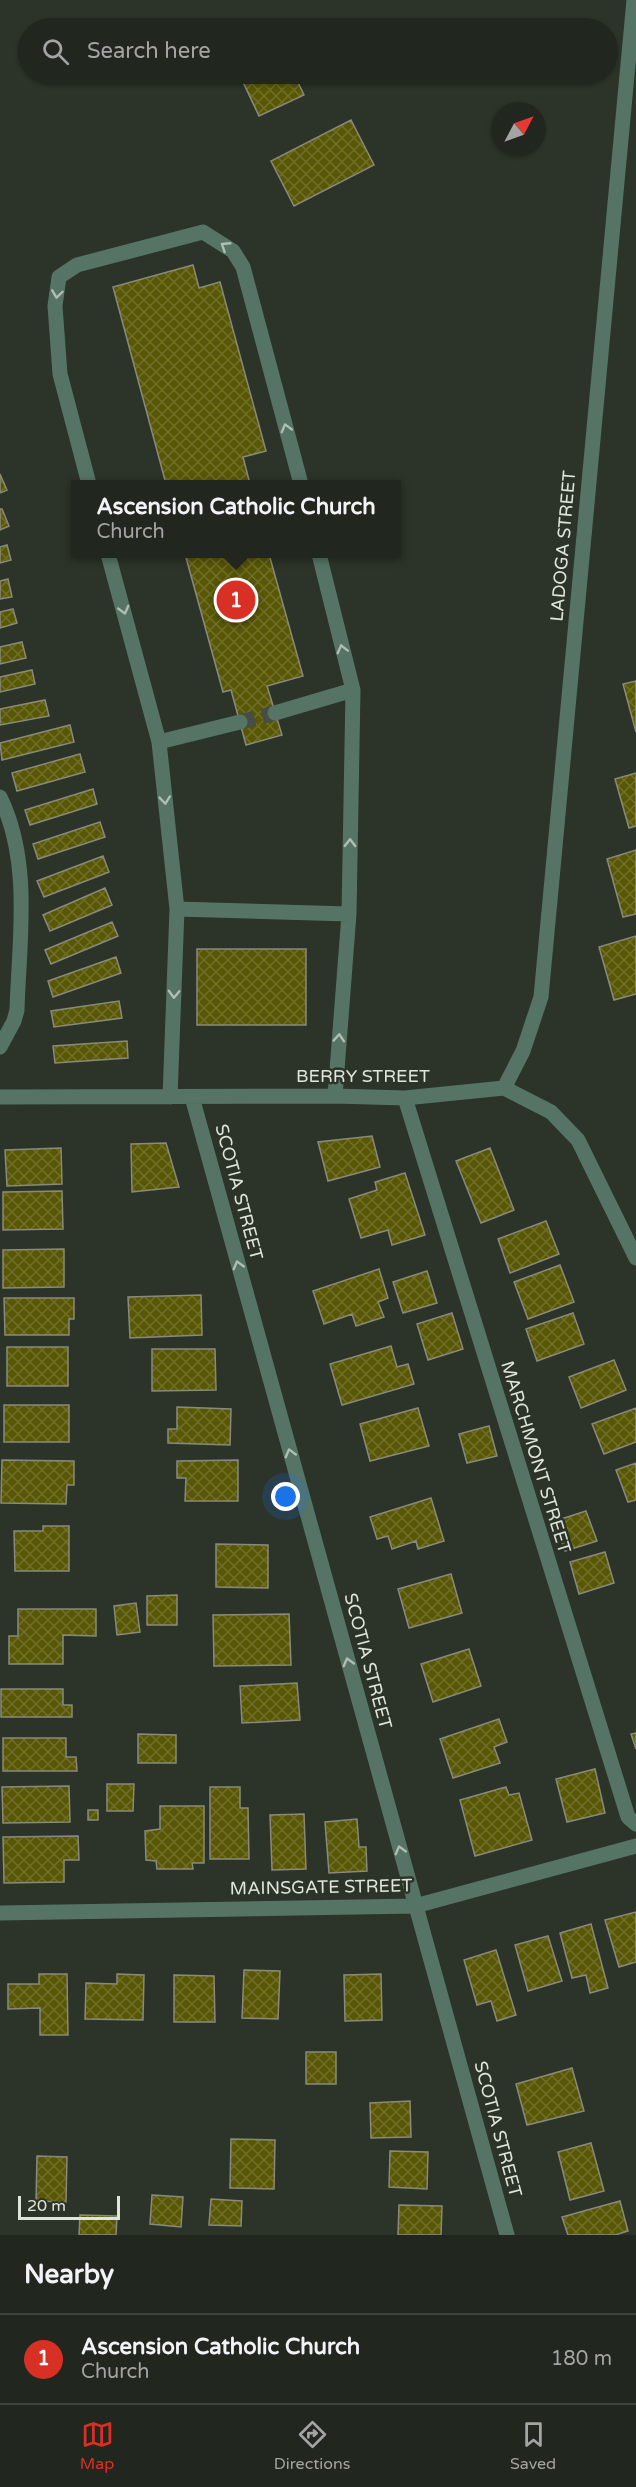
<!DOCTYPE html>
<html lang="en">
<head>
<meta charset="utf-8">
<style>
  body { margin:0; font-family:"Varela Round",sans-serif; background:#292e27; color:#f1f3f6 }
  .compass { position:absolute; left:492px; top:102px; width:54px; height:54px; border-radius:50%; background:#21261e; box-shadow:0 2px 4px #0004; rotate:49deg }
  .scale { position:absolute; left:18px; bottom:15px; width:102px; box-sizing:border-box; padding-left:6px; border:3px solid #dfe4dd; border-top:0; font-size:16px; line-height:21px; white-space:nowrap; color:#dfe4dd; -webkit-text-stroke:4px #2c3328; paint-order:stroke }
  .you { position:absolute; left:286px; top:1497px; width:21px; height:21px; margin:-15px; border:4px solid #fff; border-radius:50%; background:#1a73e8; box-shadow:0 0 0 9px #1a73e833 }
  .badge { display:grid; place-items:center; width:39px; height:39px; border-radius:50%; background:#d93025; color:#fff; font-size:20px; font-weight:700 }
  .pin { position:absolute; translate:-50% -50%; border:3px solid #fff; box-shadow:0 2px 6px #0006 }
  .popup { position:absolute; left:71px; top:480px; width:330px; height:78px; box-sizing:border-box; display:grid; place-content:center; border-radius:0px; background:#21261e; filter:drop-shadow(0 2px 4px #0005); font-size:20px; white-space:nowrap; color:#a2a5a4 }
  .popup b { font-size:22px; color:#f1f3f6 }
  .popup::after { content:''; position:absolute; left:50%; top:100%; margin-left:-12px; border:12px solid transparent; border-top-color:#21261e }
  .list { margin:0; padding:0; list-style:none }
  h2 { display:flex; justify-content:space-between; align-items:center; height:78px; margin:0; padding:0 24px; font-size:26px }
  h2 small { font-size:20px; font-weight:400; color:#a2a5a4 }
  .list li { display:grid; grid-template-columns:39px 1fr auto; gap:18px; align-items:center; box-sizing:border-box; height:90px; padding:0 24px; border-top:2px solid #3e433c }
  .list b { display:block; font-size:22px; white-space:nowrap }
  .list p { margin:0; font-size:20px; white-space:nowrap; color:#a2a5a4 }
  .list em { font-size:20px; font-style:normal; color:#a2a5a4 }
  .icon { flex:none; width:33px; height:33px; fill:none; stroke:currentColor; stroke-width:2; stroke-linecap:round; stroke-linejoin:round }
  .map { position:relative; flex:none; width:636px; height:2235px; overflow:hidden }
  .search { position:absolute; background:#21261e; box-shadow:0 2px 4px #0004; left:18px; right:18px; top:18px; height:66px; display:flex; align-items:center; gap:15px; box-sizing:border-box; padding:0 21px; border-radius:33px; color:#a2a5a4; font-size:22px }
  .sheet { height:168px; background:#21261e }
  nav { display:flex; justify-content:space-around; align-items:center; box-sizing:border-box; height:84px; border-top:2px solid #3e433c; background:#21261e; font-size:16px; color:#a2a5a4 }
  nav a { display:grid; justify-items:center; gap:3px }
  nav .on { color:#d93025 }
  .map>svg:first-child { display:block }
</style>
</head>
<body>
<div class="map">
<svg width="636" height="2235" viewBox="0 0 636 2235">
  <defs>
    <pattern id="building-cross-hatch" width="8" height="8" patternUnits="userSpaceOnUse" patternTransform="scale(1.5)"><rect width="8" height="8" fill="#585705"/><path d="M0 0l8 8M0 8l8-8" fill="none" stroke="#706f29"/></pattern>
  </defs>
  <rect width="100%" height="100%" fill="#2c3328"/>
  <path fill="url(#building-cross-hatch)" stroke="#898a7b" stroke-width="1.5" d="M260,74H294L304,95L259,116L243,82Z
    M351,120L374,165L294,206L271,161Z
    M193,265L199,288L220,282L266,451L243,457L250,484H166L113,287Z
    M0,474L7,490L0,493Z
    M0,509H2L9,526L0,530Z
    M7,545L11,560L0,563V547Z
    M185,554H269L303,676L267,686L282,735L246,745L231,690L223,692Z
    M8,579L12,597L0,599V581Z
    M13,609L17,623L0,628V612Z
    M22,642L26,658L0,664V647Z
    M32,670L35,684L0,692V677Z
    M636,681V732L623,684Z
    M45,700L49,716L0,725V709Z
    M70,725L74,742L2,760L0,743Z
    M80,754L85,772L17,791L12,773Z
    M636,773V826L629,828L615,779Z
    M93,789L97,804L30,825L25,810Z
    M100,822L105,837L38,859L33,844Z
    M636,850V914L623,917L607,859Z
    M103,856L109,872L44,897L37,881Z
    M105,888L112,905L50,931L43,915Z
    M112,922L118,936L51,964L45,950Z
    M636,936V994L614,1000L599,947Z
    M197,949H306V1025H197Z
    M116,957L121,973L53,997L48,981Z
    M119,1001L122,1018L54,1027L51,1011Z
    M127,1041L128,1058L55,1063L53,1046Z
    M372,1136L380,1167L328,1181L318,1142Z
    M166,1143L179,1187L132,1192L131,1144Z
    M61,1148L62,1184L7,1186L5,1150Z
    M490,1148L514,1210L481,1223L456,1161Z
    M405,1173L425,1235L392,1245L388,1230L361,1238L349,1199L377,1190L375,1182Z
    M62,1191L63,1229L3,1230V1192Z
    M546,1221L559,1254L510,1273L498,1239Z
    M64,1249V1287L3,1288V1250Z
    M560,1265L574,1302L528,1319L514,1282Z
    M379,1269L388,1298L378,1302L384,1317L356,1326L352,1314L324,1324L313,1291Z
    M427,1271L437,1303L403,1313L393,1282Z
    M201,1295L202,1335L130,1338L128,1297Z
    M4,1298H74V1319H69V1335H5Z
    M452,1313L463,1349L428,1360L417,1324Z
    M573,1313L584,1344L537,1361L526,1329Z
    M391,1346L397,1367L408,1364L414,1384L342,1405L330,1364Z
    M7,1347H68V1386H7Z
    M152,1349H215L216,1390L152,1391Z
    M614,1360L626,1390L581,1408L569,1377Z
    M4,1405H69V1442H4Z
    M177,1407L231,1409L230,1445L168,1443V1429H177Z
    M418,1408L429,1446L370,1461L360,1424Z
    M636,1408V1442L604,1454L592,1424Z
    M489,1426L497,1456L467,1463L459,1434Z
    M2,1460L74,1461V1485H67L66,1504L1,1503Z
    M238,1460V1501H185L186,1478H177V1461Z
    M636,1463V1500L628,1502L616,1470Z
    M431,1498L444,1541L418,1549L416,1541L392,1549L388,1536L377,1539L370,1517Z
    M586,1511L597,1541L565,1551L555,1521Z
    M43,1526H69V1571H15L14,1531H43Z
    M216,1544L268,1545V1588L216,1587Z
    M605,1552L614,1583L579,1594L570,1562Z
    M451,1574L462,1613L409,1628L398,1589Z
    M177,1595V1625H147V1596Z
    M136,1603L140,1632L117,1635L114,1606Z
    M18,1609H96V1636L63,1635V1664H9V1636H18Z
    M289,1614L291,1665L214,1666L213,1615Z
    M469,1649L481,1686L433,1702L421,1664Z
    M297,1683L300,1720L242,1723L240,1686Z
    M1,1689H63V1705H72V1717H1Z
    M499,1719L507,1742L494,1747L500,1763L453,1778L440,1739Z
    M636,1733V1749L631,1734Z
    M138,1734L176,1735V1763H138Z
    M3,1738H66V1757H76L77,1771H3Z
    M595,1769L605,1813L567,1822L556,1779Z
    M107,1784H134L133,1811H107Z
    M69,1786L70,1822L3,1823L2,1787Z
    M210,1787H240V1808H248L249,1859H210Z
    M506,1787L509,1795L519,1793L532,1840L475,1856L460,1800Z
    M160,1806H204V1863H192L193,1869H157L156,1861L146,1860L145,1831L160,1829Z
    M88,1810H98V1820H88Z
    M304,1814L306,1869L272,1870L270,1815Z
    M357,1819L359,1847H366L367,1871L329,1873L325,1822Z
    M78,1836L79,1860H64V1882L4,1883L3,1837Z
    M636,1912V1962L619,1967L605,1920Z
    M591,1924L608,1988L590,1993L586,1975L572,1978L560,1933Z
    M548,1936L562,1981L528,1991L515,1945Z
    M496,1950L516,2015L497,2021L491,2001L477,2005L464,1960Z
    M244,1970L280,1971L278,2019L242,2018Z
    M39,1974H67L68,2035H40V2008L8,2009V1984H39Z
    M117,1974L144,1975L143,2020L85,2019L86,1983L117,1984Z
    M381,1974L382,2020L345,2021L344,1975Z
    M174,1975L214,1976L215,2022H174Z
    M306,2052H336V2084H306Z
    M572,2068L584,2111L527,2125L516,2084Z
    M410,2101L411,2137L371,2138L370,2103Z
    M231,2139L275,2140L274,2189L230,2188Z
    M591,2143L604,2191L570,2200L558,2152Z
    M390,2151L428,2152L427,2189L389,2187Z
    M37,2156L67,2157L66,2202L36,2201Z
    M152,2195L183,2197L181,2227L150,2224Z
    M211,2199L242,2201L241,2226L209,2225Z
    M620,2201L628,2231L615,2235H568L562,2217Z
    M399,2205L442,2206L441,2235H398Z
    M80,2215L117,2216L116,2235H79Z"/>
  <g fill="none" stroke-linecap="round" stroke-linejoin="round">
    <path stroke="#474e43" stroke-width="15" stroke-dasharray="15 8" stroke-linecap="butt" d="M240,722L275,713"/>
    <path stroke="#567465" stroke-width="15" d="M89,484L60,374L55,306L59,277L77,265L203,232L233,251L243,267L301,484
      M108,554L159,742L177,909L170,1097
      M319,554L353,690L349,914L335,1096
      M275,713L353,690
      M159,742L240,722
      M0,797C32,862 19,941 17,1010L14,1021L0,1047
      M177,909L349,914
      M504,1088L523,1051L541,997L634,0
      M0,1097L335,1096L405,1098L504,1088L551,1112L578,1140L636,1258
      M192,1097L507,2235
      M405,1098L628,1817L636,1824
      M0,1913L415,1906L636,1846"/>
  </g>
  <defs><path id="oneway-chevron" d="M-2-3.5L2.5 0L-2 3.5" fill="none" stroke-width="1.6" stroke-linecap="round" stroke-linejoin="round" transform="scale(1.5)"/></defs>
  <g stroke="#afbdb3">
    <use href="#oneway-chevron" transform="translate(225 246) rotate(-147)"/>
    <use href="#oneway-chevron" transform="translate(57 294) rotate(98)"/>
    <use href="#oneway-chevron" transform="translate(286 428) rotate(-105)"/>
    <use href="#oneway-chevron" transform="translate(124 610) rotate(75)"/>
    <use href="#oneway-chevron" transform="translate(342 649) rotate(-104)"/>
    <use href="#oneway-chevron" transform="translate(165 800) rotate(84)"/>
    <use href="#oneway-chevron" transform="translate(350 843) rotate(-89)"/>
    <use href="#oneway-chevron" transform="translate(174 994) rotate(92)"/>
    <use href="#oneway-chevron" transform="translate(339 1038) rotate(-86)"/>
    <use href="#oneway-chevron" transform="translate(238 1265) rotate(-105)"/>
    <use href="#oneway-chevron" transform="translate(290 1453) rotate(-105)"/>
    <use href="#oneway-chevron" transform="translate(348 1662) rotate(-105)"/>
    <use href="#oneway-chevron" transform="translate(400 1850) rotate(-105)"/>
  </g>
  <g text-anchor="middle" stroke-width="5" stroke-linejoin="round" paint-order="stroke">
    <g font-size="18" fill="#dfe4dd" stroke="#2c3328">
      <text transform="translate(563 546) rotate(-85)" y="6">LADOGA STREET</text>
      <text x="363" y="1082">BERRY STREET</text>
      <text transform="translate(239 1192) rotate(75)" y="6">SCOTIA STREET</text>
      <text transform="translate(536 1457) rotate(73)" y="6">MARCHMONT STREET</text>
      <text transform="translate(368 1661) rotate(75)" y="6">SCOTIA STREET</text>
      <text transform="translate(321 1887) rotate(-1)" y="6">MAINSGATE STREET</text>
      <text transform="translate(498 2129) rotate(75)" y="6">SCOTIA STREET</text>
    </g>
  </g>
</svg>
<svg class="compass" viewBox="-18 -18 36 36"><path d="M0-13l5 13h-10z" fill="#e53935"/><path d="M0 13l5-13h-10z" fill="#a2a5a4"/></svg>
<div class="scale">20 m</div>
<div class="you"></div>
<div class="pin badge" style="left:236px;top:600px">1</div>
<div class="popup"><b>Ascension Catholic Church</b>Church</div>
<div class="search"><svg class="icon" aria-label="search" viewBox="0 0 24 24"><circle cx="10" cy="10" r="6"/><path d="M15 15l6 6"/></svg>Search here</div>
</div>
<section class="sheet">
<h2>Nearby<small></small></h2>
<ul class="list">
<li><span class="badge">1</span><div><b>Ascension Catholic Church</b><p>Church</p></div><em>180 m</em></li>
</ul>
</section>
<nav>
<a class="on"><svg class="icon" aria-label="map" viewBox="0 0 24 24"><path d="M3 6l6-2 6 2 6-2v14l-6 2-6-2-6 2zM9 4v14M15 6v14"/></svg>Map</a>
<a><svg class="icon" aria-label="directions" viewBox="0 0 24 24"><path d="M12 3l9 9-9 9-9-9zM9 14v-3h6M13 9l2 2-2 2"/></svg>Directions</a>
<a><svg class="icon" aria-label="saved" viewBox="0 0 24 24"><path d="M7 4h10v16l-5-4-5 4z"/></svg>Saved</a>
</nav>
</body>
</html>
